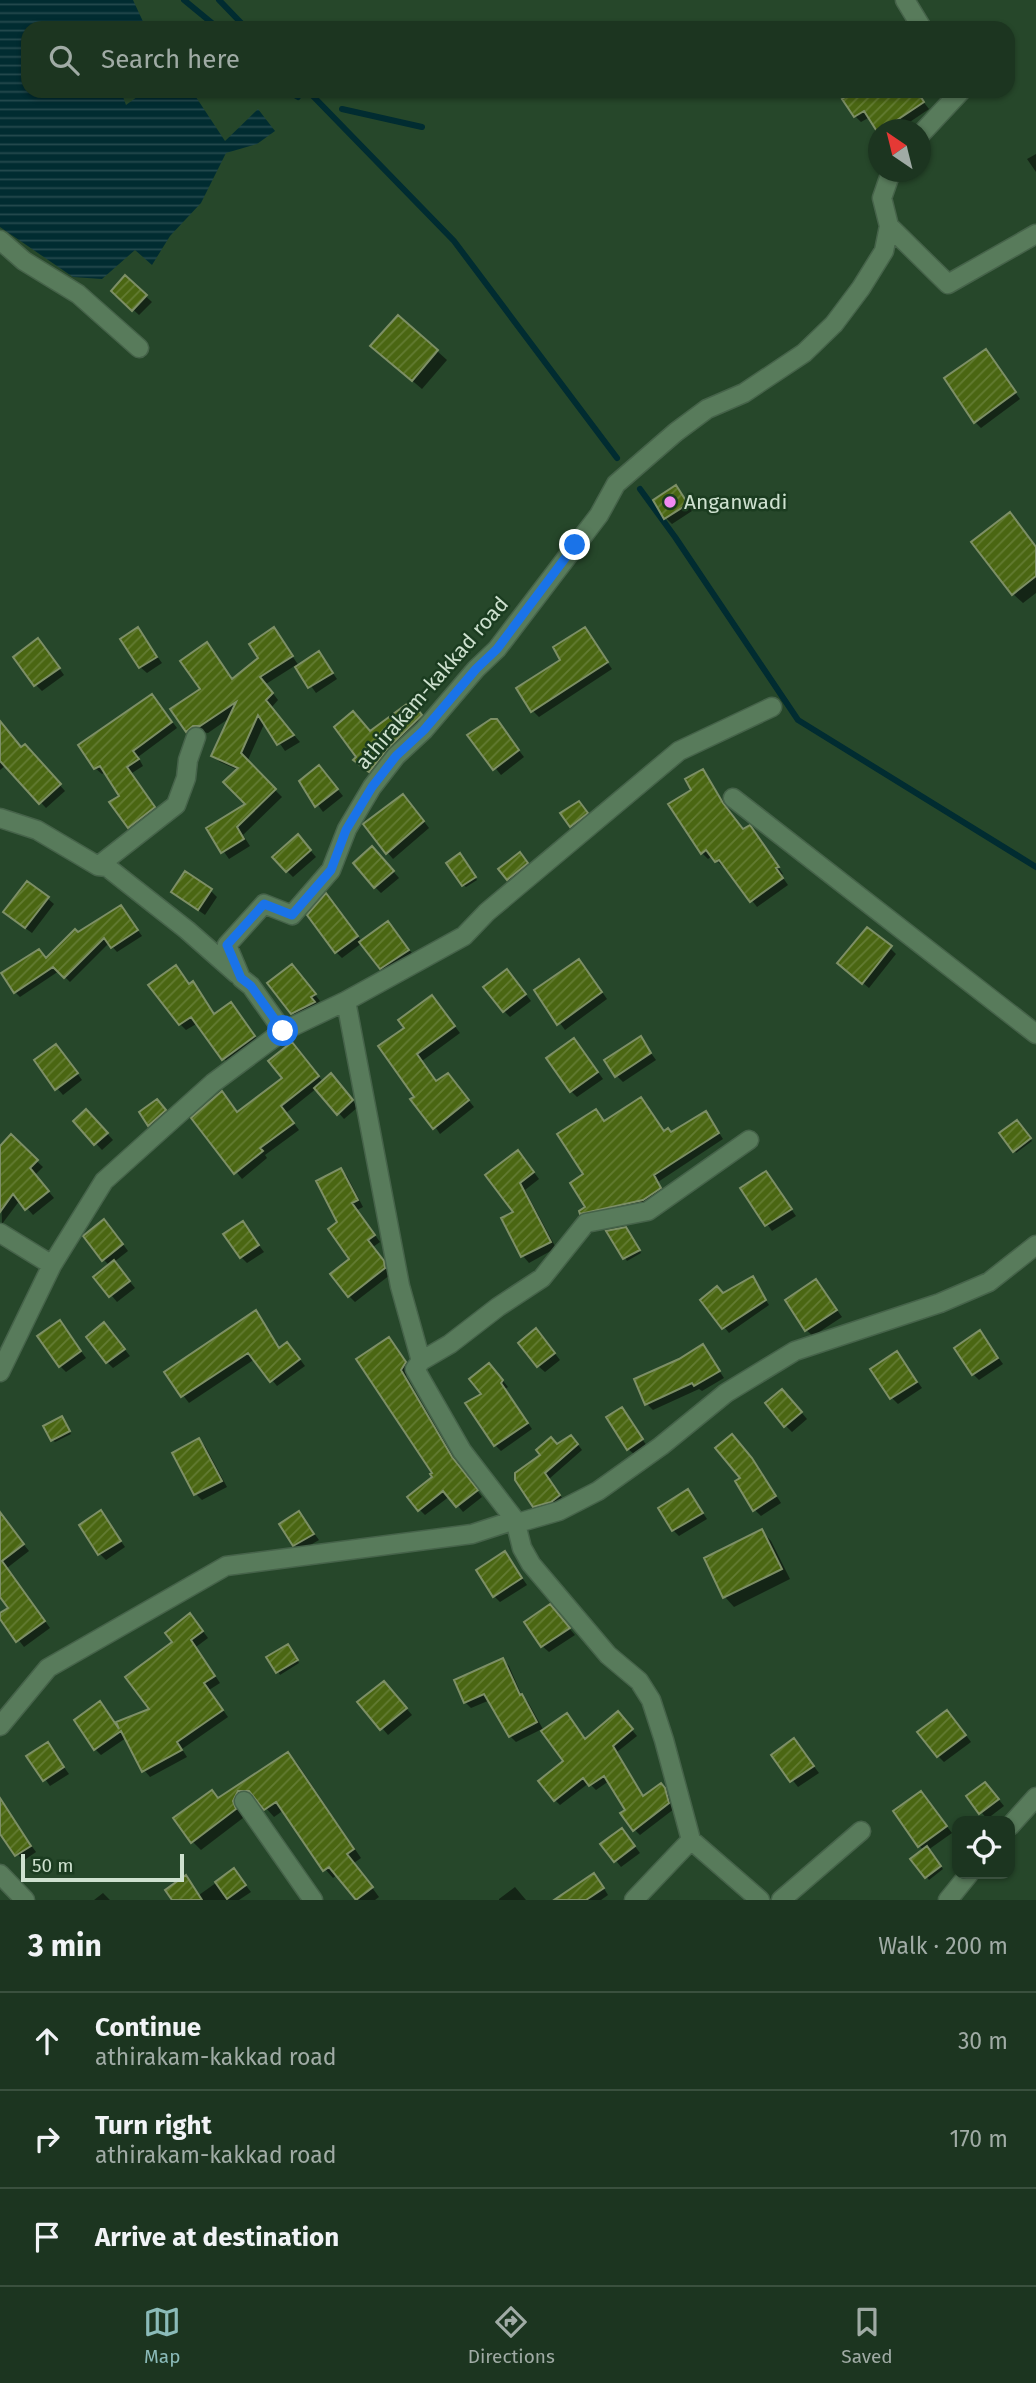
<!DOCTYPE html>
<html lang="en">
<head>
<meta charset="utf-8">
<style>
  body { margin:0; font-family:"Fira Sans",sans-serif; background:#253d29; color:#f1f3f6 }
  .controls { position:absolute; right:21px; bottom:21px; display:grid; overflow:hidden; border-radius:14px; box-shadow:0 2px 5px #0004 }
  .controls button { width:63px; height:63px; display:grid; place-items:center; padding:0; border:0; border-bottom:2px solid #3a503e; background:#1c3520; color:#f1f3f6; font:35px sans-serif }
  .compass { position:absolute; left:868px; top:119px; width:63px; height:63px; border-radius:50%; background:#1c3520; box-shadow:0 2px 5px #0004; rotate:325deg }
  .scale { position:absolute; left:21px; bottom:18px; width:163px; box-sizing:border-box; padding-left:7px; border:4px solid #cee1cf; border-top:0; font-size:19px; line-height:24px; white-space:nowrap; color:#cee1cf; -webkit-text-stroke:5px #1b3c20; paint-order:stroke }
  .stop { position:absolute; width:21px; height:21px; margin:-16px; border:5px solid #1a73e8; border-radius:50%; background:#fff }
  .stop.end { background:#1a73e8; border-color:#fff; box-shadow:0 2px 7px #0008 }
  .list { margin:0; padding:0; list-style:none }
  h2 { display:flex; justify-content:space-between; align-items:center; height:91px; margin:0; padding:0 28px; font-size:30px }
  h2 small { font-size:23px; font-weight:400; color:#a0aba5 }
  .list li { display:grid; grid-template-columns:46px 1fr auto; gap:21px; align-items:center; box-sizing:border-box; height:98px; padding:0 28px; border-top:2px solid #3a503e }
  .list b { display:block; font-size:26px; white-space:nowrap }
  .list p { margin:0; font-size:23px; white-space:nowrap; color:#a0aba5 }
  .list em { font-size:23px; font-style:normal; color:#a0aba5 }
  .icon { flex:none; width:38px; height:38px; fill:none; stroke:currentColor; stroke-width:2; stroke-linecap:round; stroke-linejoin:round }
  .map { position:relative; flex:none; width:1036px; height:1900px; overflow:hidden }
  .search { position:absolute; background:#1c3520; box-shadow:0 2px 5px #0004; left:21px; right:21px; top:21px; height:77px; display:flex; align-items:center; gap:18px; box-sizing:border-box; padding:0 24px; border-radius:21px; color:#a0aba5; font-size:26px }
  .sheet { height:385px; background:#1c3520 }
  nav { display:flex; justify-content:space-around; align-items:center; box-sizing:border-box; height:98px; border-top:2px solid #3a503e; background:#1c3520; font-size:19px; color:#a0aba5 }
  nav a { display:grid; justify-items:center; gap:4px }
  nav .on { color:#8bbbb9 }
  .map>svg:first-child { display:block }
</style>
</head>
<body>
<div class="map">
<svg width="1036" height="1900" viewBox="0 0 1036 1900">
  <defs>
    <pattern id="water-rules" width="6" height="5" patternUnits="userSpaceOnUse" patternTransform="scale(1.75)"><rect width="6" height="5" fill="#012c31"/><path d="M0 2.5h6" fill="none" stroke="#254a4e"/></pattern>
    <pattern id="building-hatch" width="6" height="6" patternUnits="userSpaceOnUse" patternTransform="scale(1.75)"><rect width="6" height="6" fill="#4a6612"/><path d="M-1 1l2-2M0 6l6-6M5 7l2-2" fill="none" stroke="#637c33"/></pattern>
  </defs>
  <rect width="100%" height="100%" fill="#26472a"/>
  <path fill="url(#water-rules)" d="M0,0H133L146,28H28V91H121L126,105L145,91H192L225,141L258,109L275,131L257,144L226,153L201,203L170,236L152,265L135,250L102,279L73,277L0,227Z"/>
  <path fill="#0007" d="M851,91H915L929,109L898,130L878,131L870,117L861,122L855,116L854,95Z
    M1036,154V172L1027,159Z
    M126,278L152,302L139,315L113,291Z
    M437,351L447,360L422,389L382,355Z
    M986,352L1020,399L981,428L975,422Z
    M676,488L692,511L672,524L665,517Z
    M1010,514L1036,546V593L1023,603L1013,594Z
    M274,629L299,666L319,653L337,679L316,693L296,665L266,684L278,700L271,708L300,742L285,751L265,722L247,762L282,797L243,835L250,846L229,859L208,829L248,804L238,770L220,762L213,755L231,717L208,733L201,732L194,738L172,710L203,689L207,645L233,680L260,659Z
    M584,629L612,669L539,717L533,711Z
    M138,630L162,663L147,673L140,667Z
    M44,647L64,675L42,691L36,685Z
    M158,703L177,728L138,757L143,766L132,773L160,814L135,833L112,803L121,796L106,772L102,774L95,768Z
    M417,710L427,722L376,777L362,766L371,733Z
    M496,721L524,757L501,775L469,735Z
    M0,722L22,749L25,746L65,791L46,808L6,765L0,770Z
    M702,771L744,831L756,834L783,874L781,875L788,885L757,907L725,866L723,867L712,856L708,859L702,853L694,791Z
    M325,774L343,796L323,812L301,782Z
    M409,802L429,828L393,859L387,852Z
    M585,809L592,820L578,832L562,814Z
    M304,843L316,857L293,877L287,871Z
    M378,854L399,878L381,893L375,887Z
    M522,857L529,866L511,882L501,869Z
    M462,858L477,880L466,887L463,885Z
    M211,891L217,897L205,915L173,892Z
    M47,898L54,904L32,933L11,918Z
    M332,901L362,942L394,929L414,956L387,974L362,943L342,958L336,952Z
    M121,907L142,936L117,952L109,943L70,982L59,971L20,997L15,992L46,959L78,934Z
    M890,948L896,954L869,988L846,969Z
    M585,968L607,999L565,1030L536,990Z
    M298,972L320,1001L316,1004L320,1009L299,1020L270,984Z
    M182,974L190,985L193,984L199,990L215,1015L231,1004L260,1043L229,1065L198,1023L186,1030L180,1024Z
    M513,978L531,1001L510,1017L504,1011Z
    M438,1004L460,1033L422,1061L437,1083L454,1082L474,1107L440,1134L381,1046Z
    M640,1038L656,1060L623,1082L617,1076Z
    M580,1047L603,1079L577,1097L571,1091Z
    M298,1050L323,1082L337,1081L358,1107L344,1119L317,1088L286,1113L299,1130L265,1155L267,1158L242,1179L193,1118L238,1113L285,1078Z
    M62,1052L82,1080L63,1095L57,1088Z
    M641,1099L665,1132L672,1134L706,1113L723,1139L658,1182L665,1195L650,1206L588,1219L581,1211L587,1207L585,1175L596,1111L606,1123Z
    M160,1103L167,1114L152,1127L141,1112Z
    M92,1117L113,1140L102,1150L75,1121Z
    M1019,1124L1032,1141L1016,1153L1014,1150Z
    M11,1137L43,1167L35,1175L54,1198L33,1215L20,1200L2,1224L0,1148Z
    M524,1159L539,1179L525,1190L556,1248L529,1263L523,1256L503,1219L515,1212L488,1175Z
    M341,1170L347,1176L363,1207L357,1210L380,1242L373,1247L389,1269L390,1275L355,1302L349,1296L351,1260L339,1223Z
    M766,1173L796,1216L772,1231L742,1189Z
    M242,1223L264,1252L247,1263L241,1257Z
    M110,1227L128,1251L114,1262L135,1288L117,1302L96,1277L110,1266L103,1259Z
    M609,1232H629L641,1253L627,1261Z
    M752,1279L769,1305L729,1333L702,1300L723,1294Z
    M816,1281L842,1317L813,1336L806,1330Z
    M255,1312L281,1349L293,1350L305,1366L277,1386L255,1359L189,1403L166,1373Z
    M60,1323L86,1358L66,1372L60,1366Z
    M110,1331L130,1356L113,1368L107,1362Z
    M980,1332L1003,1364L979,1380L973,1374Z
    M542,1337L560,1360L545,1372L538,1366Z
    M389,1339L411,1369L406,1376L458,1465L482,1497L463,1512L450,1496L425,1515L419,1509L435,1477V1473Z
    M703,1346L724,1378L702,1391L699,1389L653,1410L647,1404L679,1360Z
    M897,1353L922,1388L898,1404L892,1398Z
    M495,1371L508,1387L505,1389L532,1429L501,1451L495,1445L483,1394Z
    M788,1397L807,1419L792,1432L786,1426Z
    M621,1409L647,1446L635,1455L628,1449Z
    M64,1421L71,1434L55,1442L52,1440Z
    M199,1440L205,1446L227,1487L202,1500L196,1494Z
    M576,1442L582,1450L549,1479L564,1501L540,1511L517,1479L558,1446Z
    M738,1443L758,1467L781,1503L761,1516L754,1509L743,1478Z
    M688,1491L707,1519L679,1536L673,1530Z
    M101,1513L125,1547L106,1560L100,1554Z
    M299,1513L319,1540L300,1551L294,1545Z
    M0,1515L29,1551L7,1568L50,1628L24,1647L0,1616L10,1608L0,1583Z
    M762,1531L771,1541L790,1579L734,1607L725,1597Z
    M505,1553L527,1585L500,1602L494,1596Z
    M556,1613L575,1635L549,1652L542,1646Z
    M196,1622L208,1638L196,1647L220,1683L209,1690L228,1717L182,1749L187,1757L150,1777L144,1770L126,1738L101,1755L95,1749L100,1704L116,1724L152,1710L175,1643Z
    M290,1648L299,1663L280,1675L269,1657Z
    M503,1660L509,1666L522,1696L528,1702L544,1731L586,1740L623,1719L637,1736L617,1752L644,1798L661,1785L670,1796L674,1809L640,1835L634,1829L627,1810L609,1781L596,1790L589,1783L560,1805L555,1800L565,1761L542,1729L516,1742L510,1736L490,1700L471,1708L465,1702Z
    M390,1689L412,1715L388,1735L360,1702Z
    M953,1718L971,1742L944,1762L938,1756Z
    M794,1740L819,1773L798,1787L773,1755Z
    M47,1744L69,1774L50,1786L29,1756Z
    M288,1754L297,1763L361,1858L354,1863L379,1897L375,1900H356L337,1875L333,1878L325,1869L284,1810L274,1817L258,1799H246L240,1811L243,1818L201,1850L192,1841L219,1799Z
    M991,1790L1004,1806L987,1819L969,1797Z
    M921,1793L952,1833L928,1850L943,1869L929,1880L913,1859L924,1850L919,1846Z
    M9,1815L36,1852L23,1861L0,1830V1821Z
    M628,1837L640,1853L621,1867L603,1844Z
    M234,1870L251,1892L239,1900H174L186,1878L199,1895Z
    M600,1882L608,1895L601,1900H574Z
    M515,1887L526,1900H499V1899Z
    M103,1893L110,1900H94Z"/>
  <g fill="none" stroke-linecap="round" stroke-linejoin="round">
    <path stroke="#012c31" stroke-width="6" d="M184,0L218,28
      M219,0L246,28
      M288,91L298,97
      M308,91L454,241L617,458
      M342,109L422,127
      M640,489L675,537L798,720L1036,867"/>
  </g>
  <path fill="url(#building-hatch)" stroke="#7d8f66" stroke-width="2" d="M856,91H917L924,102L882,130H878V133L864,111L854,117L842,99Z
    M125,275L147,295L132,311L111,291Z
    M398,315L438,350L412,381L370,346Z
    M986,349L1016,392L974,423L944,378Z
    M676,485L688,504L664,519L653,500Z
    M1010,512L1036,547V576L1012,595L971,542Z
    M138,627L157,657L139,668L120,639Z
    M274,627L293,656L260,677L273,693L266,700L294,735L277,745L258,715L241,753L276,789L237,827L244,839L221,853L206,828L245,804L223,782L238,768L211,756L236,702L200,726H193L186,732L170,709L200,689L180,661L207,642L232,679L258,658L249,644Z
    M585,627L608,662L531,712L516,688L560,660L553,647Z
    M38,638L60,668L34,686L13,657Z
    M319,651L333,673L308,688L295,667Z
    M152,694L172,722L133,751L139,759L127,767L155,807L128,828L109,802L119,796L100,766L94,769L78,745Z
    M411,701L422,715L388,748L369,772L353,760L356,757L334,727L353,711L370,731Z
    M491,719H497L519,750L493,770L467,735Z
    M0,721L21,747L25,744L61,784L39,804L0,761Z
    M319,765L338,789L315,807L299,781Z
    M703,769L723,803L743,829L750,825L779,867L776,868L783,878L750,902L719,860L715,862L706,850L701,854L668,804L691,790L685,779Z
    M403,794L424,821L386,854L363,824Z
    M579,801L588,813L570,827L560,813Z
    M298,834L311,850L286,872L272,857Z
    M372,846L394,871L374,888L353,863Z
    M520,852L528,863L507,880L498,869Z
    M460,853L476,877L462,886L446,863Z
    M185,871L212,889L198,910L171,892Z
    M27,881L49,897L25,928L3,912Z
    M326,893L358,936L335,953L307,915Z
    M121,905L138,930L111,948L104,938L64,978L53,967L14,993L1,973L39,949L46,958L75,929L78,932Z
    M388,921L409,950L380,969L359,942Z
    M867,927L892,946L862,984L837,963Z
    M579,959L602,992L557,1025L534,990Z
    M292,964L316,994L311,997L315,1002L291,1014L267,983Z
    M176,965L189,984L193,981L214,1014L231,1002L255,1036L222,1060L191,1017L179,1025L148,985Z
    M507,969L526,994L503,1012L483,987Z
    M432,995L455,1026L417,1054L436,1081L448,1073L469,1100L433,1129L410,1099L414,1097L378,1046L404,1028L398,1020Z
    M641,1036L651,1053L615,1077L604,1060Z
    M574,1038L598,1072L570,1092L546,1058Z
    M292,1042L319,1076L281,1106L294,1123L260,1148L263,1151L234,1174L191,1118L222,1091L237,1112L282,1078L268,1061Z
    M56,1044L78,1073L55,1090L34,1060Z
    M331,1073L353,1100L337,1115L314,1088Z
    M641,1097L664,1131L668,1128L671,1132L706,1111L719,1133L654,1175L661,1188L643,1200L580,1214L579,1211L585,1207L570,1183L583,1174L557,1134L596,1109L604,1121Z
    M157,1099L166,1110L148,1126L139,1112Z
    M86,1109L108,1133L94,1145L73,1121Z
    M1017,1120L1031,1138L1013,1152L999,1133Z
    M11,1134L38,1160L30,1168L49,1191L25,1210L13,1194L0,1212V1146Z
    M518,1150L534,1172L520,1183L551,1242L521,1257L501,1218L513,1212L485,1175Z
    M341,1168L358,1200L352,1203L375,1235L368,1240L384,1261L385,1268L348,1297L330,1274L349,1259L328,1229L337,1222L316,1181Z
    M766,1171L792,1209L765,1226L740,1188Z
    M104,1219L123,1244L102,1261L83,1236Z
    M243,1221L259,1245L240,1258L223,1234Z
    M626,1227L640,1250L623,1259L606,1231Z
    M114,1260L130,1281L109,1297L93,1277Z
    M753,1276L766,1300L722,1329L700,1300L717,1286L723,1293Z
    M816,1279L837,1310L805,1331L785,1300Z
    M256,1310L279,1348L287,1342L300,1359L270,1382L248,1353L181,1397L164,1372Z
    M60,1320L81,1351L59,1367L37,1336Z
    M104,1322L125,1349L106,1363L86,1337Z
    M536,1328L555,1353L537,1367L518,1343Z
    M980,1330L998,1358L972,1375L954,1348Z
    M389,1337L406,1362L401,1370L452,1457L478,1490L456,1507L443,1491L418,1511L407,1497L432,1477L430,1474L432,1473L356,1359Z
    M703,1344L720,1371L694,1386L692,1383L645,1405L634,1379L679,1359Z
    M897,1351L917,1382L890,1399L870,1369Z
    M489,1363L503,1380L501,1383L528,1423L494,1446L465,1403L481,1394L469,1379Z
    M782,1389L802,1412L784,1427L765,1403Z
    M622,1407L643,1439L627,1450L606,1417Z
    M62,1416L70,1431L51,1441L43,1426Z
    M732,1434L752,1458L776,1496L753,1511L735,1481L740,1478L715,1448Z
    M571,1435L578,1444L545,1473L560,1495L551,1502L533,1507L515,1480V1473L540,1455L536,1450L551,1437L557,1444Z
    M199,1438L222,1481L194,1495L172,1453Z
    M688,1489L703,1513L672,1531L658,1508Z
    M101,1510L121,1541L98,1555L79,1525Z
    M299,1511L314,1534L293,1546L279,1524Z
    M0,1512L24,1544L2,1561L45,1621L16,1642L0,1619V1613L8,1608L0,1597Z
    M762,1529L782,1569L723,1598L704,1558Z
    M505,1551L522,1578L493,1597L476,1570Z
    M550,1604L570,1628L541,1647L524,1622Z
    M190,1613L203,1631L191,1640L215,1676L204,1683L223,1710L177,1742L182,1750L142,1772L121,1731L94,1750L74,1720L100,1701L119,1729L116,1722L149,1709L125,1677L172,1642L165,1633Z
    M288,1644L298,1660L276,1673L266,1657Z
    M503,1658L520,1695L522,1694L537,1722L509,1737L484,1694L464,1703L454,1680Z
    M384,1681L407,1708L380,1730L357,1702Z
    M947,1710L966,1735L937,1757L917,1732Z
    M618,1711L633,1729L613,1746L643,1796L661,1783L665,1788L669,1803L633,1831L620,1813L625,1810L604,1776L589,1786L583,1778L554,1801L538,1781L563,1761L541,1731L567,1713L585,1739Z
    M794,1738L814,1766L790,1782L771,1755Z
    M48,1742L64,1767L43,1781L26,1756Z
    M288,1752L354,1849L347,1854L373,1887L356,1900L329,1867L323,1871L276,1802L264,1810L249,1791H238L233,1801L236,1809L191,1843L173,1818L212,1790L218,1798Z
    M985,1782L999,1799L979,1814L966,1796Z
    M921,1791L947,1826L918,1847L893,1811Z
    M0,1798L31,1846L15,1856L0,1834Z
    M622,1828L635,1846L614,1862L600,1844Z
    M927,1846L941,1866L925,1878L910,1859Z
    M234,1868L246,1885L227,1899L215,1882Z
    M594,1873L604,1888L586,1900H554Z
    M186,1875L202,1900H172L165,1890Z"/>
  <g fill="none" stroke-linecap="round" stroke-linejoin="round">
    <defs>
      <path id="minor" d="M905,0L922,28
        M920,135L961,91
        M889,226L948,284L1036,234
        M0,240L24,261L78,294L139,348
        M733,798L1036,1034
        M0,818L37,830L98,866L107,867L187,930L237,974
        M98,866L176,805L186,778L188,760L196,737
        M346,1001L400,1286L421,1361L415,1369L462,1451L515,1520L522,1548L531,1564L608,1655L639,1681L651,1700L664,1740L691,1840L760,1900
        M283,1031L346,1001L464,936L487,912L679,751L772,707
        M0,1233L52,1265
        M421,1361L450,1344L498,1307L542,1278L586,1223L648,1211L749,1140
        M0,1372L52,1265L104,1181L213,1083L283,1031L251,986L241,978L227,945L264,904L292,915L331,870L347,829L372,787L396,756L424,730L476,669L497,649L599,515L616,484L676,432L707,409L744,393L804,353L834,324L861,288L884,251L889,226L882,198L891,172
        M0,1726L48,1668L226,1566L472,1534L515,1520L521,1522L559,1511L598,1491L661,1446L726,1393L795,1351L940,1303L989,1282L1036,1245
        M244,1801L313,1900
        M1010,1826L1036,1797
        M0,1874L25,1900
        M634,1900L691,1840
        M781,1900L861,1831
        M948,1900L969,1874"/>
    </defs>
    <use href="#minor" stroke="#46634a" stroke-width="21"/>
    <use href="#minor" stroke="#587b5b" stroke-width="18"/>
  </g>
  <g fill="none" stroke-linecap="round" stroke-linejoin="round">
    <path stroke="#1a73e8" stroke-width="9" d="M283,1031L251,986L241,978L227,945L264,904L292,915L331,870L346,830L372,787L396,756L424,730L476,669L497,649L575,545"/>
  </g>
  <circle fill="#f28af2" stroke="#1b3c20" stroke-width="2.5" cx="670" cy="502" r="7"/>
  <g text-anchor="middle" stroke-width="5" stroke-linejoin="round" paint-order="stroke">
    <g font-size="21" fill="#cee1cf" stroke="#1b3c20" text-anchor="start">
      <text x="684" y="509">Anganwadi</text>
    </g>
    <g font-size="21" fill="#cee1cf" stroke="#1b3c20">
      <text transform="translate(432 683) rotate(-49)" y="7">athirakam-kakkad road</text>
    </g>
  </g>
</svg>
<div class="controls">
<button><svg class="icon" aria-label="locate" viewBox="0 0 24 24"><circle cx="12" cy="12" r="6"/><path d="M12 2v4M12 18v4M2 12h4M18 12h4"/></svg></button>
</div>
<svg class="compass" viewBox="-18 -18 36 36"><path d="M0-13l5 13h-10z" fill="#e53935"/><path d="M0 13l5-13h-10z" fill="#a0aba5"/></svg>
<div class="scale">50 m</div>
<div class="stop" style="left:283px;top:1031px"></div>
<div class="stop end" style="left:575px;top:545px"></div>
<div class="search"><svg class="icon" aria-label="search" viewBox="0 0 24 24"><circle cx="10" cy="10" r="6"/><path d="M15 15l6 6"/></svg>Search here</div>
</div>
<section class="sheet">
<h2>3 min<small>Walk · 200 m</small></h2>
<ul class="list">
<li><svg class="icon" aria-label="ahead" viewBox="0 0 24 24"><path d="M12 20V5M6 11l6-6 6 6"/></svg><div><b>Continue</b><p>athirakam-kakkad road</p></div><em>30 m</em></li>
<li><svg class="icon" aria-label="right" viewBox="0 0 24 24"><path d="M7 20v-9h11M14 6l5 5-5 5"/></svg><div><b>Turn right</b><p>athirakam-kakkad road</p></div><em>170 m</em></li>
<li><svg class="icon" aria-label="arrive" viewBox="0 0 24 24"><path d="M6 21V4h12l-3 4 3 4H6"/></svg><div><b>Arrive at destination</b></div></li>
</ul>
</section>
<nav>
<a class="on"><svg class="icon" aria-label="map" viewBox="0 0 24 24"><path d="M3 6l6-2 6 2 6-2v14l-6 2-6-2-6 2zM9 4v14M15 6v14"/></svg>Map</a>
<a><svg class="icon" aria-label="directions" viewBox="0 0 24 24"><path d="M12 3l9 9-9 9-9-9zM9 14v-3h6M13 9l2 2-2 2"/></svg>Directions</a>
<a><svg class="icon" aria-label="saved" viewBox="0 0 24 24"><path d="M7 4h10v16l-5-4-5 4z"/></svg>Saved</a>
</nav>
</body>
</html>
